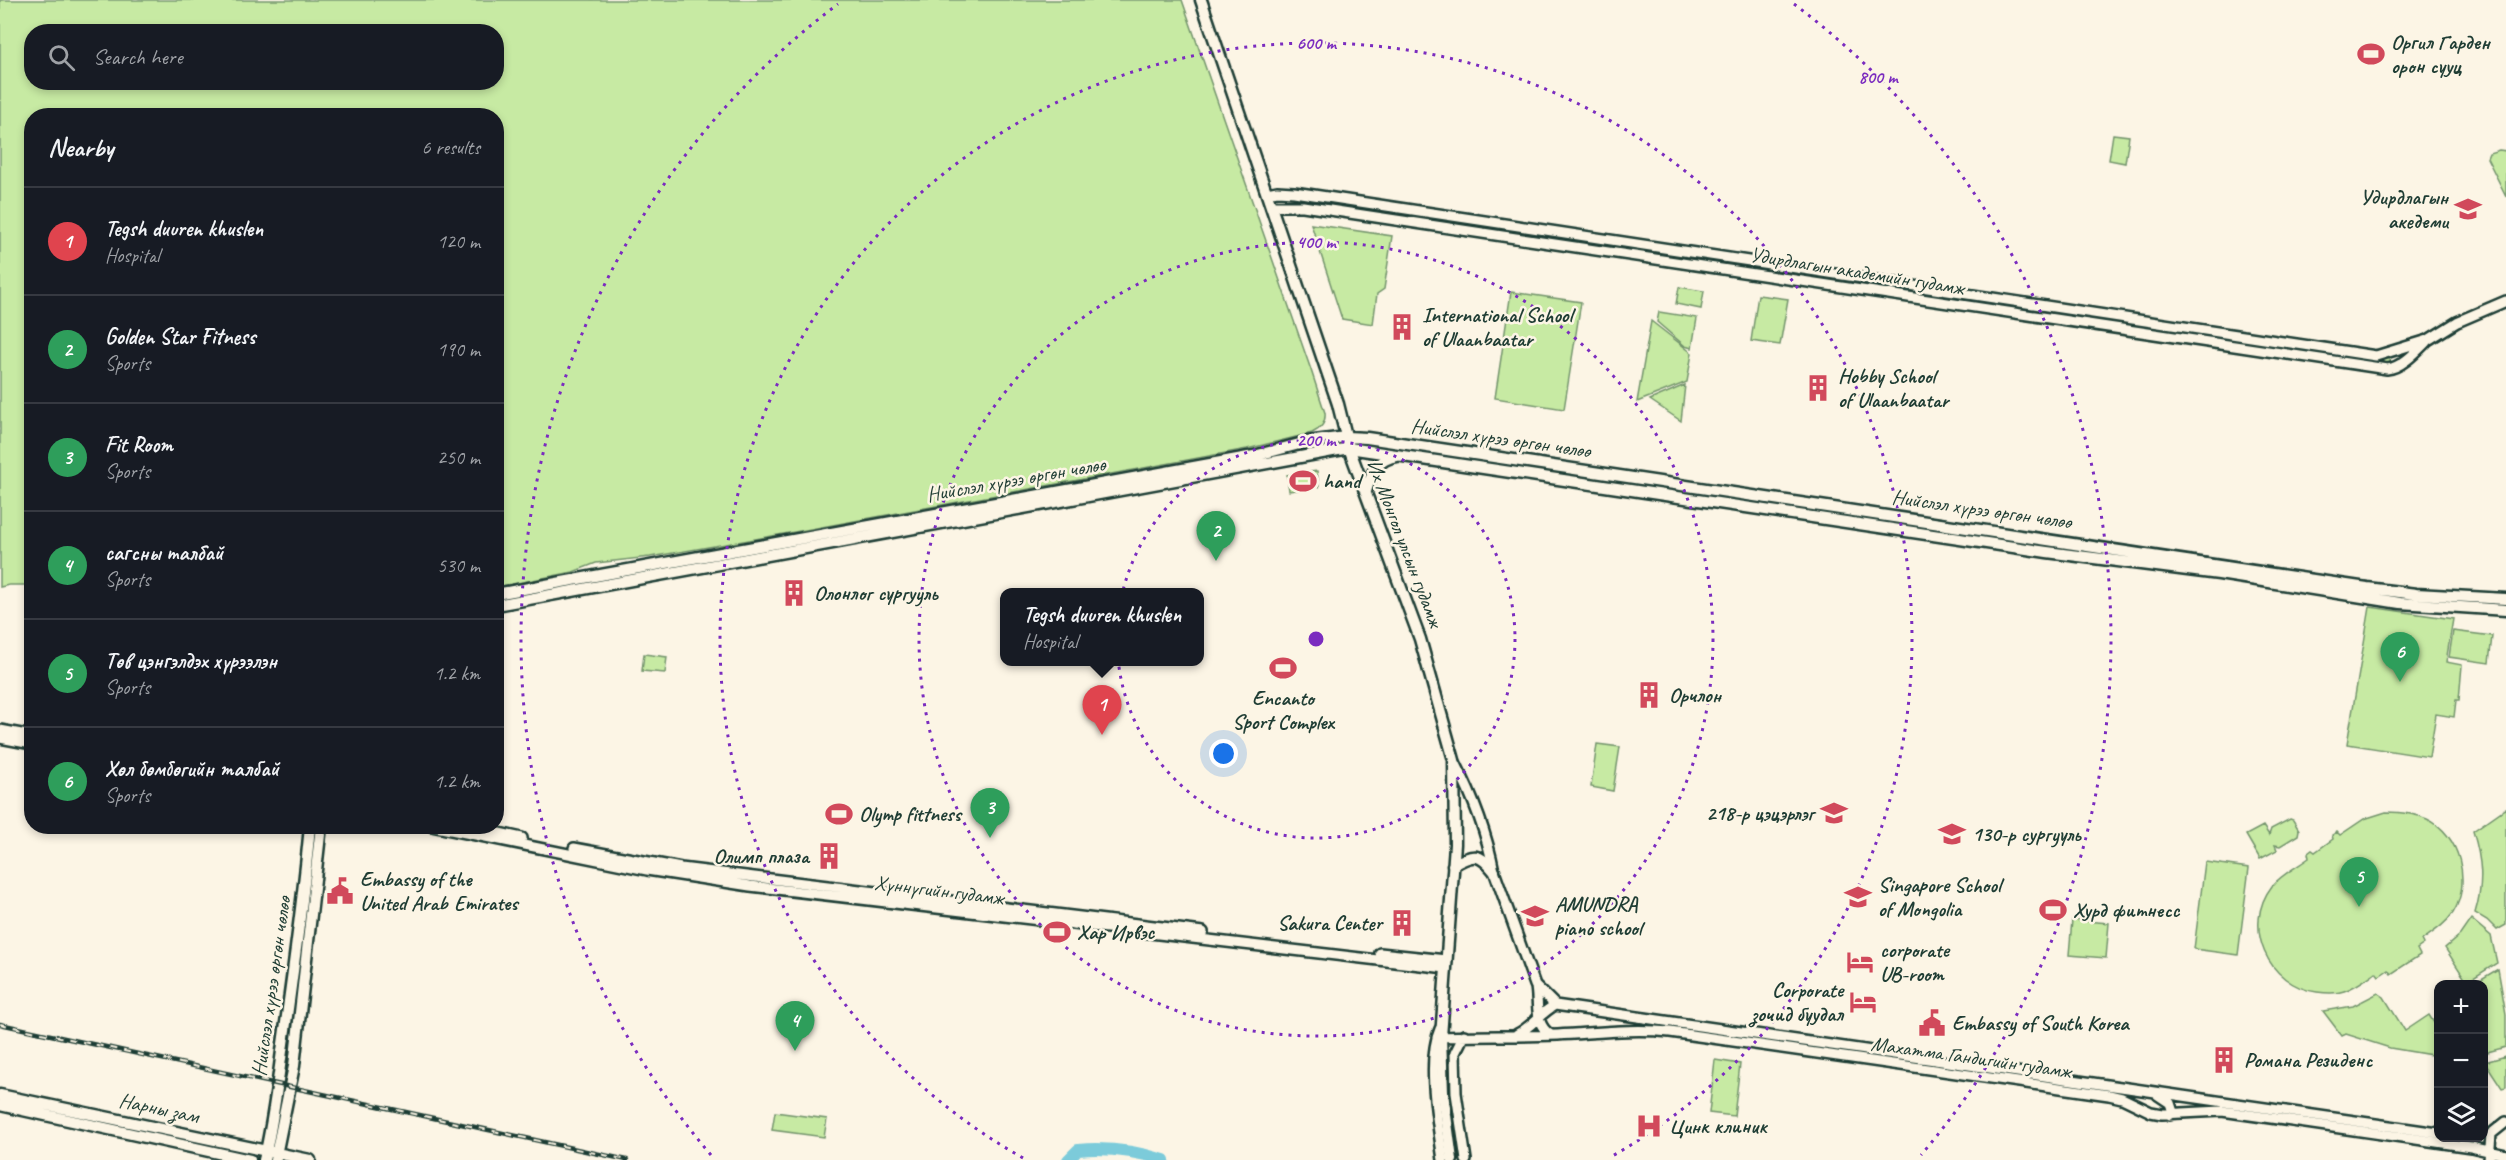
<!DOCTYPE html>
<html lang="en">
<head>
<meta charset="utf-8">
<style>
  body { margin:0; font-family:Caveat,sans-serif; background:#20242c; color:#f1f3f6 }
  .controls { position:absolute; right:18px; bottom:18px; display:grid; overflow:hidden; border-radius:12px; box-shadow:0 3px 9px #0003 }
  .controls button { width:54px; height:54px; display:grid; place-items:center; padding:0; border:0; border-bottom:2px solid #363941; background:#171b24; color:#f1f3f6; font:30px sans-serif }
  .you { position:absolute; left:1224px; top:754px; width:21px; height:21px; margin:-15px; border:4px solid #fff; border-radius:50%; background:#1a73e8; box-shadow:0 0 0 9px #1a73e833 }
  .badge { display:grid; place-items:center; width:39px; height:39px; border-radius:50%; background:#0f766e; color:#fff; font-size:20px; font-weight:700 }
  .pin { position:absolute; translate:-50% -50px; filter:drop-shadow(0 2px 3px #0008) }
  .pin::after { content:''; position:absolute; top:32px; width:21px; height:18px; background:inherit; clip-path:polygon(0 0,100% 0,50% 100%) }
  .popup { position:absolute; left:1000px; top:588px; width:204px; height:78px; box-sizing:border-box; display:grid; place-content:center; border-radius:12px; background:#171b24; filter:drop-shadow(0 2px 4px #0005); font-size:20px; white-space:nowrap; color:#9ea1a6 }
  .popup b { font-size:22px; color:#f1f3f6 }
  .popup::after { content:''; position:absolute; left:50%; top:100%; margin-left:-12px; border:12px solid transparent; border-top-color:#171b24 }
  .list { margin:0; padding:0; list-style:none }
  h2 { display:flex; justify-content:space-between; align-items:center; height:78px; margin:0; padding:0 24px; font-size:26px }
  h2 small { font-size:20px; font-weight:400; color:#9ea1a6 }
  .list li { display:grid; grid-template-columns:39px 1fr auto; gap:18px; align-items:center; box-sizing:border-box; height:108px; padding:0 24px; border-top:2px solid #363941 }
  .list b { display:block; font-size:22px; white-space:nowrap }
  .list p { margin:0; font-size:20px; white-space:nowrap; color:#9ea1a6 }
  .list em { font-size:20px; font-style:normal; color:#9ea1a6 }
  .icon { flex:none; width:33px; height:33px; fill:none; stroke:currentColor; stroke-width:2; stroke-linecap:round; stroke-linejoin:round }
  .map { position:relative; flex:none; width:2506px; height:1160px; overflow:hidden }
  .search { position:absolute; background:#171b24; box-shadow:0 3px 9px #0003; left:24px; top:24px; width:480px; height:66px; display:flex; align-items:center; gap:15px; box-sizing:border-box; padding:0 21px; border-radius:24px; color:#9ea1a6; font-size:22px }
  .panel { position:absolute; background:#171b24; box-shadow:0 3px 9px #0003; left:24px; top:108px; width:480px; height:726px; border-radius:24px }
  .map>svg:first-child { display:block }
</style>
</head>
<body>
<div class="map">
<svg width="2506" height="1160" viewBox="0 0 2506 1160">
  <rect width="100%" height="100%" fill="#fcf5e5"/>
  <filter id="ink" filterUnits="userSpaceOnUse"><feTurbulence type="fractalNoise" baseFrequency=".0167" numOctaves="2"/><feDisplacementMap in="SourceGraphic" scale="12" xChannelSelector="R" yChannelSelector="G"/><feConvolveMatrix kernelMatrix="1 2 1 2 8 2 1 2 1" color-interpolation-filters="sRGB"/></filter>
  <g filter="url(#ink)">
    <path fill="#c7eaa3" stroke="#73946c" stroke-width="1.5" fill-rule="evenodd" d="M0,0H1182L1311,370L1325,413C1326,423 1321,429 1312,433L1247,449L778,535L650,557L596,563L573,572L497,587L496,116H32L31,585H9L0,587ZM32,32H496V82H32Z
      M2113,134L2129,136L2125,163L2109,160Z
      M2499,150L2506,151V196L2487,158L2489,153Z
      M1303,198L1838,279L1839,281L1837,284L1302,202Z
      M1311,224L1392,236L1384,289L1377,294L1373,324L1342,319Z
      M1886,285L2388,356L2391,362L2385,366L1886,290Z
      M1679,287L1704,291L1701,309L1676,304Z
      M1511,292L1581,302L1564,409L1495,398Z
      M1758,295L1788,299L1780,345L1751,341Z
      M1659,312L1697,318L1692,348L1685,346L1657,322Z
      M1651,321L1692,353L1687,382L1637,402Z
      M1685,385L1681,421L1650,400Z
      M1317,471L1319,487L1289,491L1287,475Z
      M2370,607L2453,619L2446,662L2462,665L2459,700H2456L2454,717L2436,714L2429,757L2347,744Z
      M2453,631L2492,636L2489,663L2449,657Z
      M644,654L667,657L665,673L642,671Z
      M1597,744L1620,747L1613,791L1591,787Z
      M2506,808V925L2497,930L2487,920L2475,913C2484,883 2482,861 2473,831Z
      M2386,812C2401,812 2414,813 2427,819C2460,834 2472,883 2453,913C2445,925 2433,932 2422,940L2424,944L2417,949L2420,955L2391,974L2388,970L2379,976L2376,972C2366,979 2356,987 2344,991C2336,994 2325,993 2317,992C2268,986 2241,926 2272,886C2282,874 2297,867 2309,858L2308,853L2312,850L2315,852L2333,839L2332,835L2337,832L2340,835L2364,819Z
      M2290,819L2293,820L2299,830L2298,835L2280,846L2275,845L2277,850L2260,859L2246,835L2263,826L2269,835L2271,829Z
      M2205,862L2249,868L2238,955L2194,949Z
      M2471,919L2491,936L2497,963L2467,982L2445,948L2460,935Z
      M2072,920L2109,923L2106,958L2069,955Z
      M2498,969L2506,1014V1047L2484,1053V984H2473Z
      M2378,993L2384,997L2405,1031L2429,1015L2438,1029V1056L2390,1048L2346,1034L2342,1036L2323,1011L2353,1006Z
      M2506,1056V1087L2502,1088L2485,1062Z
      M1715,1060L1740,1064L1734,1116L1709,1113Z
      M775,1112L827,1119L824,1137L772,1130Z"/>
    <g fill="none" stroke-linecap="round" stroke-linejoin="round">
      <path stroke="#7ccbda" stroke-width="12" d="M1068,1160L1078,1150C1108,1147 1135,1151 1164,1160"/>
      <defs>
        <path id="secondary" d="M1267,193L1277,191L1294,192L2376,356L2428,340L2457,322L2506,301
          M1272,206H1303L2387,369C2401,368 2416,352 2426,342
          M0,730L32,736
          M0,738L32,744
          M1455,762C1472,795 1487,835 1494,871L1535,985L1555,1005L2438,1133
          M431,826L647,870L750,886L1446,968
          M467,826L522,838
          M574,848L681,868L1203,932
          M1380,953L1446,960
          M1536,987C1539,1004 1534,1025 1551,1035
          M1440,1029C1426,1061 1438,1124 1443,1160
          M1517,1034C1532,1027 1540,1013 1555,1005
          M1464,1035L1455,1053L1456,1093L1466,1160
          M1441,1037C1480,1035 1519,1037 1558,1035C1596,1033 1632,1028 1670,1032L2109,1095L2122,1098L2151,1112L2162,1114L2222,1111L2471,1147L2506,1155
          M2158,1095L2170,1103L2172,1109L2170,1115
          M2489,1160L2491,1134L2506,1122"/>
        <path id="primary" d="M1201,0L1338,404L1349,448L1420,639L1454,760L1455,844L1441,1037L1443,1093L1452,1160
          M1366,491C1372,473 1376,459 1397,456
          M496,594L1254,456L1307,442L1346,437L1367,438L2367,588L2416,594L2506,599
          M496,605L1349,448L2047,552L2219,574L2400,603L2506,610
          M1453,865C1473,853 1480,853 1494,871
          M0,1095L310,1160
          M0,1105L250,1160
          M264,1160C275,1115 279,1069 286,1023C295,958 304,892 310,826
          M275,1160L294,1066L321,826"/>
      </defs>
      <use href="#secondary" stroke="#1f3d34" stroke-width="14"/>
      <use href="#primary" stroke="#1f3d34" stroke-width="15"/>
      <use href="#secondary" stroke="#fcf5e5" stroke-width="9"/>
      <use href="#primary" stroke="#fcf5e5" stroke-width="10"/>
      <defs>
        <path id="rail" d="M0,1024L627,1160"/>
      </defs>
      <use href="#rail" stroke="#1f3d34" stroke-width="4.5"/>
      <use href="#rail" stroke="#fcf5e5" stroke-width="2" stroke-dasharray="7" stroke-linecap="butt"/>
    </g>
  </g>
  <g fill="none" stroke="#7b2cbf" stroke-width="3" stroke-dasharray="3 6">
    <circle cx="1316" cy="639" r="199"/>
    <circle cx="1316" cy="639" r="397"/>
    <path d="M1023 1158A596 596 0 1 1 1609 1158"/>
    <path d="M711 1155A795 795 0 0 1 838 4M1794 4A795 795 0 0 1 1921 1155"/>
  </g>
  <defs>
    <symbol id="stadium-bare" viewBox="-9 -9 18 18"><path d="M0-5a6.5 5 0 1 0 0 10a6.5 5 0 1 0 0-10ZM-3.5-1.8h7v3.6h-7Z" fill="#d1495b" stroke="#fcf5e5" stroke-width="2.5" paint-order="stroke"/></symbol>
    <symbol id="university-bare" viewBox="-9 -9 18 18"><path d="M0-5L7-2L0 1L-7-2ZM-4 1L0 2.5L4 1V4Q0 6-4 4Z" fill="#d1495b" stroke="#fcf5e5" stroke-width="2.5" paint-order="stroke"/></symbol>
    <symbol id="building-bare" viewBox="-9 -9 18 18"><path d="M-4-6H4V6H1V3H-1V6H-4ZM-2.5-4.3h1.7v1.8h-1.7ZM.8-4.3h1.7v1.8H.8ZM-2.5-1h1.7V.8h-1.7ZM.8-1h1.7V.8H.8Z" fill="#d1495b" stroke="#fcf5e5" stroke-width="2.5" paint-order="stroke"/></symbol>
    <symbol id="school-bare" viewBox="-9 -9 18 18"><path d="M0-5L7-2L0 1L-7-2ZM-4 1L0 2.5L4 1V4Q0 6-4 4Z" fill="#d1495b" stroke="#fcf5e5" stroke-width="2.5" paint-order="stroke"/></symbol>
    <symbol id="civic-bare" viewBox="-9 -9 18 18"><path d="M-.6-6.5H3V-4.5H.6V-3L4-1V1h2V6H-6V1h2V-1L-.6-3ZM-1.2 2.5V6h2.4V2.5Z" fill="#d1495b" stroke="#fcf5e5" stroke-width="2.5" paint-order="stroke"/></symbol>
    <symbol id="hotel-bare" viewBox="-9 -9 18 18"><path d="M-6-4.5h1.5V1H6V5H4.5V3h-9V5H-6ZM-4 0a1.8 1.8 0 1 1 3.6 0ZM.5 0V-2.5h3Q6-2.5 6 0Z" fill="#d1495b" stroke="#fcf5e5" stroke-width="2.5" paint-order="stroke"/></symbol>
    <symbol id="hospital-bare" viewBox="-9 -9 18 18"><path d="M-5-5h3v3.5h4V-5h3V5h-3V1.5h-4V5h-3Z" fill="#d1495b" stroke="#fcf5e5" stroke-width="2.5" paint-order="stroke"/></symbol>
  </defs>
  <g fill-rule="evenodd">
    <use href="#stadium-bare" x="2352" y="35" width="38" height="38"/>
    <use href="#university-bare" x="2449" y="190" width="38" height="38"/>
    <use href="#building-bare" x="1383" y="308" width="38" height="38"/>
    <use href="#building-bare" x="1799" y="369" width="38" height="38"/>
    <use href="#stadium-bare" x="1284" y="462" width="38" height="38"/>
    <use href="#building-bare" x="775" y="574" width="38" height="38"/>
    <use href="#stadium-bare" x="1264" y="649" width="38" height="38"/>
    <use href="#building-bare" x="1630" y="676" width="38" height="38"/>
    <use href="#school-bare" x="1815" y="794" width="38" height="38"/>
    <use href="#stadium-bare" x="820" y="795" width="38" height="38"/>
    <use href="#school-bare" x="1933" y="815" width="38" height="38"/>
    <use href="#building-bare" x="810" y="837" width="38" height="38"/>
    <use href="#civic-bare" x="321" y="872" width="38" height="38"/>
    <use href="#school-bare" x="1839" y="878" width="38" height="38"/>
    <use href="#stadium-bare" x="2034" y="891" width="38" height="38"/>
    <use href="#school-bare" x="1516" y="897" width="38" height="38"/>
    <use href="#building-bare" x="1383" y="904" width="38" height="38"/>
    <use href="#stadium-bare" x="1038" y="913" width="38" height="38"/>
    <use href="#hotel-bare" x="1841" y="943" width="38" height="38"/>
    <use href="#hotel-bare" x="1844" y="983" width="38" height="38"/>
    <use href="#civic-bare" x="1913" y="1004" width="38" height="38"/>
    <use href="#building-bare" x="2205" y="1041" width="38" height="38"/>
    <use href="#hospital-bare" x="1630" y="1107" width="38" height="38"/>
  </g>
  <g text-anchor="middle" stroke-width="5" stroke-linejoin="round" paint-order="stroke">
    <g font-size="21" font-weight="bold" fill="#1f3d34" stroke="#fcf5e5" text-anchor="start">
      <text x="2391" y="49">Оргил Гарден<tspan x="2391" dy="24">орон сууц</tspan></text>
      <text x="2448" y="204" text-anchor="end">Удирдлагын<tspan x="2448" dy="24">акедеми</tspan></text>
      <text x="1422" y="322">International School<tspan x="1422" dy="24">of Ulaanbaatar</tspan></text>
      <text x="1838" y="383">Hobby School<tspan x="1838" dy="24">of Ulaanbaatar</tspan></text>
      <text x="1323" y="488">hand</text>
      <text x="814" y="600">Олонлог сургууль</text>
      <text x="1669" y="702">Орчлон</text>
      <text x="1283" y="705" text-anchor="middle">Encanto<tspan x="1283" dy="24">Sport Complex</tspan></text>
      <text x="1814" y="820" text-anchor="end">218-р цэцэрлэг</text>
      <text x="859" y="821">Olymp fittness</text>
      <text x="1972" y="841">130-р сургууль</text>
      <text x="809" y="863" text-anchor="end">Олимп плаза</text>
      <text x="360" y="886">Embassy of the<tspan x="360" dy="24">United Arab Emirates</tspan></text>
      <text x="1878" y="892">Singapore School<tspan x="1878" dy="24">of Mongolia</tspan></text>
      <text x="1555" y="911">AMUNDRA<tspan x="1555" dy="24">piano school</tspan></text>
      <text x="2073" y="917">Хурд фитнесс</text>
      <text x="1382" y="930" text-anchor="end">Sakura Center</text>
      <text x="1077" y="939">Хар Ирвэс</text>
      <text x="1880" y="957">corporate<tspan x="1880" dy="24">UB-room</tspan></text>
      <text x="1843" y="997" text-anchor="end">Corporate<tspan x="1843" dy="24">зочид буудал</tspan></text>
      <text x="1952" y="1030">Embassy of South Korea</text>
      <text x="2244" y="1067">Романа Резиденс</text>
      <text x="1669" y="1133">Цинк клиник</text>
    </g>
    <g font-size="21" fill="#1f3d34" stroke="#fcf5e5">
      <text transform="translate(1857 271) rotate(9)" y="7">Удирдлагын академийн гудамж</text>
      <text transform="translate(1501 438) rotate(8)" y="7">Нийслэл хүрээ өргөн чөлөө</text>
      <text transform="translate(1016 479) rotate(-10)" y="7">Нийслэл хүрээ өргөн чөлөө</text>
      <text transform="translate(1982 509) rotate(8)" y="7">Нийслэл хүрээ өргөн чөлөө</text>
      <text transform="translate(1405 543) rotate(69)" y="7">Их Монгол улсын гудамж</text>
      <text transform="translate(939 890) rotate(7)" y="7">Хүннүгийн гудамж</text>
      <text transform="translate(271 986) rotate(-82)" y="7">Нийслэл хүрээ өргөн чөлөө</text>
      <text transform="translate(1971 1057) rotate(8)" y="7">Махатма Гандигийн гудамж</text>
      <text transform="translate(159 1108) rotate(12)" y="7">Нарны зам</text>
    </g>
  </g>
  <circle cx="1316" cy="639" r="9" fill="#7b2cbf" stroke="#fcf5e5" stroke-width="3"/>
  <g font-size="18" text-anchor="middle" font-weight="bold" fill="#7b2cbf" stroke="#fcf5e5" stroke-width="5" stroke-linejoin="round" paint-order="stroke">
    <text x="1316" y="49">600 m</text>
    <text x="1878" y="83">800 m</text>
    <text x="1316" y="248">400 m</text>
    <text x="1316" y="446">200 m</text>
  </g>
</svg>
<div class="controls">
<button>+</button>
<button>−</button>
<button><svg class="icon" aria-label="layers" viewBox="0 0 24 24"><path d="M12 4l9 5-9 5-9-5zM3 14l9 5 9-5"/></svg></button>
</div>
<div class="you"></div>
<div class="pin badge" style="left:1102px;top:735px;background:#e0444e">1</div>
<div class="popup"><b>Tegsh duuren khuslen</b>Hospital</div>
<div class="pin badge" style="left:1216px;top:561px;background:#2e9e5b">2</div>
<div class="pin badge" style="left:990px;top:838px;background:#2e9e5b">3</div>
<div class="pin badge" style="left:795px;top:1051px;background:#2e9e5b">4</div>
<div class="pin badge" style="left:2359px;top:907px;background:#2e9e5b">5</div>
<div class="pin badge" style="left:2400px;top:682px;background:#2e9e5b">6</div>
<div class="search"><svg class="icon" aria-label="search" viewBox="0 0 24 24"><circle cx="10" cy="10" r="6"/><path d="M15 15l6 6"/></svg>Search here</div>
<section class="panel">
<h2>Nearby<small>6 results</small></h2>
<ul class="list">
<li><span class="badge" style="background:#e0444e">1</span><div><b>Tegsh duuren khuslen</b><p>Hospital</p></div><em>120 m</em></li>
<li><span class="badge" style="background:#2e9e5b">2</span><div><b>Golden Star Fitness</b><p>Sports</p></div><em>190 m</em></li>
<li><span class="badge" style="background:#2e9e5b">3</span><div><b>Fit Room</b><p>Sports</p></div><em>250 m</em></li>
<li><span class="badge" style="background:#2e9e5b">4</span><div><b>сагсны талбай</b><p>Sports</p></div><em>530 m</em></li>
<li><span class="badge" style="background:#2e9e5b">5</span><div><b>Төв цэнгэлдэх хүрээлэн</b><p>Sports</p></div><em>1.2 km</em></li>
<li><span class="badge" style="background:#2e9e5b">6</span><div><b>Хөл бөмбөгийн талбай</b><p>Sports</p></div><em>1.2 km</em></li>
</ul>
</section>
</div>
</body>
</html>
